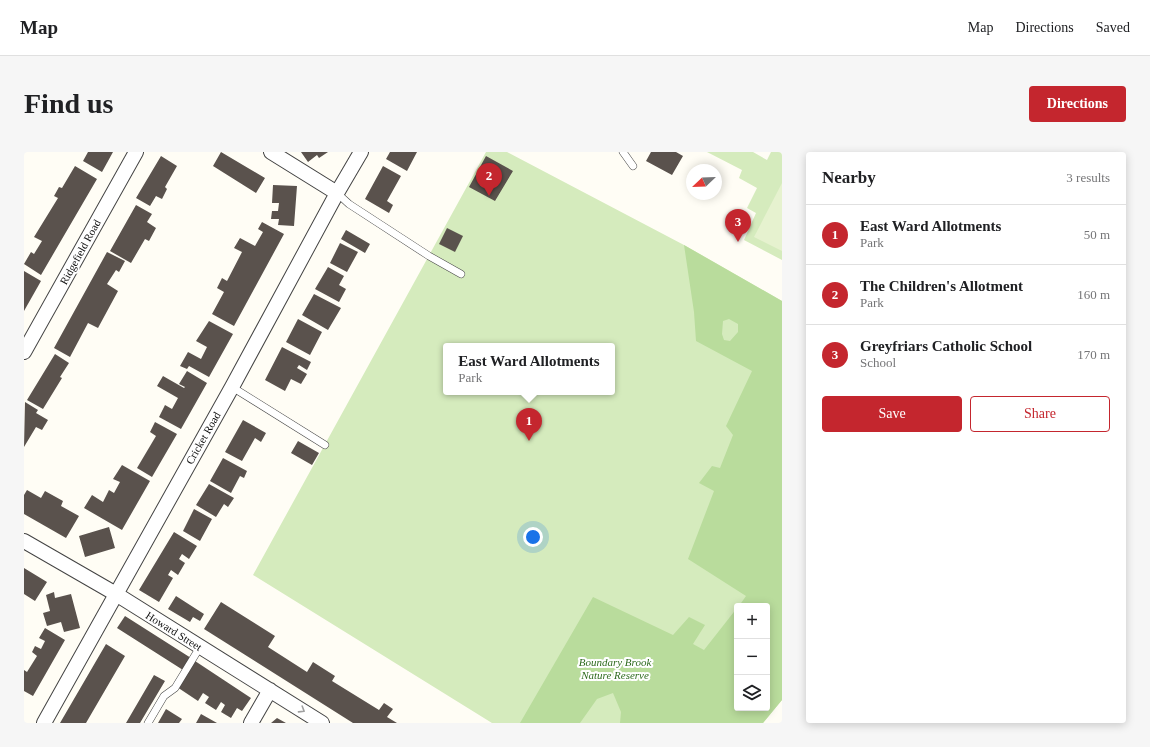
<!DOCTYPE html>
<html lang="en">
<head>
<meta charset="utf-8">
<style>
  body { margin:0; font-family:Georgia,serif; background:#f6f6f6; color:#202124 }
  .controls { position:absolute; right:12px; bottom:12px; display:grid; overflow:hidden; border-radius:4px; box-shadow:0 2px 10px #0003 }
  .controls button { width:36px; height:36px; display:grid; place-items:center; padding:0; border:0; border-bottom:1px solid #e0e0e0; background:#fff; color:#202124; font:20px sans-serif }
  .compass { position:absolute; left:662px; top:12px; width:36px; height:36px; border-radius:50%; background:#fff; box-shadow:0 2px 10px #0003; rotate:247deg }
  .you { position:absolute; left:509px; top:385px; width:14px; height:14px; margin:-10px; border:3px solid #fff; border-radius:50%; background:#1a73e8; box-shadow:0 0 0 6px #1a73e833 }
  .badge { display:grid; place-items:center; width:26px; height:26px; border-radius:50%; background:#c4262e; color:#fff; font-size:13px; font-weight:700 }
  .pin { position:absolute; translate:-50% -33px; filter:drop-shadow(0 1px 2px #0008) }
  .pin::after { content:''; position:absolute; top:21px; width:14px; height:12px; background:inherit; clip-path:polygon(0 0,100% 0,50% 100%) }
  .popup { position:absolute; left:419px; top:191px; width:172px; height:52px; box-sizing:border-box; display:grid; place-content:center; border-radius:4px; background:#fff; filter:drop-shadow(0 1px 3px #0005); font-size:13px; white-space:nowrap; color:#757577 }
  .popup b { font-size:15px; color:#202124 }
  .popup::after { content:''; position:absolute; left:50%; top:100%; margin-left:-8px; border:8px solid transparent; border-top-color:#fff }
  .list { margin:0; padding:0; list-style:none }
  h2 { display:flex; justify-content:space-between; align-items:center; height:52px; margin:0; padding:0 16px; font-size:17px }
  h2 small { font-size:13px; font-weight:400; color:#757577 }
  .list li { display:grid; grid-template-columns:26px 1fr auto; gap:12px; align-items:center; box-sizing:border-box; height:60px; padding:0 16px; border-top:1px solid #e0e0e0 }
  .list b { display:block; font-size:15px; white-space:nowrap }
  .list p { margin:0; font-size:13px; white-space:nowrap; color:#757577 }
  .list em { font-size:13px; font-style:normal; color:#757577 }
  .actions { display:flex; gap:8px; padding:12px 16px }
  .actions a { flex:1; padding:9px 0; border:1px solid #c4262e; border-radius:4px; text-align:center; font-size:14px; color:#c4262e }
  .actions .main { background:#c4262e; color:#fff }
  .icon { flex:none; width:22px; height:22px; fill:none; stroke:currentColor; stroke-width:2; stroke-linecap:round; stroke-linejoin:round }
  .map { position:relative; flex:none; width:758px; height:571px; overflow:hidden; border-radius:4px }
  header { display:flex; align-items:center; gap:24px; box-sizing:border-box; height:56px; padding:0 20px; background:#fff; border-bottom:1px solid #e0e0e0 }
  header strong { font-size:19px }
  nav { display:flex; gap:22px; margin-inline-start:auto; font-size:14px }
  .intro { display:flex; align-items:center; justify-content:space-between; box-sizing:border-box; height:96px; padding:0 24px }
  h1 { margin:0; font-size:28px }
  .button { padding:10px 18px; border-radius:4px; background:#c4262e; color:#fff; font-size:14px; font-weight:700 }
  main { display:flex; gap:24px; padding:0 24px }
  aside { flex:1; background:#fff; border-radius:4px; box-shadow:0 2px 10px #0003 }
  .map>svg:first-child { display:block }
</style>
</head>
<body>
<header>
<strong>Map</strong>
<nav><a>Map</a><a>Directions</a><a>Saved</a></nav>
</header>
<div class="intro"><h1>Find us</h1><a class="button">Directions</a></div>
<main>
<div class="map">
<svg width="758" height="571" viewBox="0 0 758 571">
  <rect width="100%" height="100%" fill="#fffdf5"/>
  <path fill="#d5ebbd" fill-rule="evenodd" d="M462,0H483L660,93L758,149V548L739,571H468L229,423ZM422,194H588V240H422ZM713,454H743V556H713Z
    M683,0H729L743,8L747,0H758V108L720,88L732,61L723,56L733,36L715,26L718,18Z"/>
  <path fill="#b9dc9c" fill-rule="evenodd" d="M660,93L758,149V548L739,571H596L597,560L589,541L573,547L556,571H496L569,445L649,483L665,465L681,473L669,492L680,498L713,456V556H743V454H715L722,444L664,407L690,339L675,331L688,314L696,316L709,283L702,274L728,219L672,189L670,160ZM705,167L714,172V180L706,189L700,188L698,182L699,169Z"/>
  <path fill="#e6f2cf" d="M758,31V99L730,85Z"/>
  <path fill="#5a524d" d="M64,0H89L78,20L59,9Z
    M197,0L241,26L232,41L189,14Z
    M277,0H304L295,6L293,3L284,10Z
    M366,0H393L383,19L362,7Z
    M627,0H652L659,4L648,23L622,9Z
    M137,4L153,14L141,35L143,37L138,47L132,44L126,54L112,46Z
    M462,4L489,19L471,49L445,35Z
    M51,14L73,27L17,123L0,112L7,100L10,102L18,89L10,85L34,46L30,44L35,35L38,36Z
    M359,14L377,24L363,49L369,53L365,61L341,47Z
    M249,33L273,34L270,74L254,73L255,67H247L248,59H254L255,51H248Z
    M112,53L128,62L123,70L132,76L125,89L121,87L107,111L86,99Z
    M238,70L260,82L210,174L188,162L200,140L193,136L198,126L203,129L218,100L210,96L216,86L231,94L239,80L234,77Z
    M423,76L439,84L431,100L415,92Z
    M322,78L346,92L341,101L317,87Z
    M316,91L334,100L323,120L306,111Z
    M83,100L101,109L95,120L92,118L83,132L94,139L74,176L64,171L46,205L30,196Z
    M304,115L320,124L315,133L322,137L315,150L291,137Z
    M0,119L17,129L0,159Z
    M290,142L317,156L304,178L278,163Z
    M274,167L298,180L286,203L262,190Z
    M185,169L209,182L185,225L165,214L163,217L156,214L164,200L177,207L183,195L172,189Z
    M258,195L287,210L283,218L275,213L273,216L283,222L277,232L267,227L261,239L241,228Z
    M31,202L45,211L36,225L38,226L19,257L3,248Z
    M163,219L183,231L157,277L135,265L141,253L148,257L154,246L133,234L139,224L160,236L161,235L155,232Z
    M1,250L14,258L12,261L24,268L18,278L12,275L0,295Z
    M219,268L242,281L237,290L231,286L218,309L201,300Z
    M131,270L153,282L128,325L113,316L132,284L126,280Z
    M274,289L295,301L288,313L267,301Z
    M199,306L223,319L220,326L216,324L207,341L186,329Z
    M98,313L126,329L98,378L60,356L68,343L79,350L85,338L90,341L96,330L89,327Z
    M185,332L210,346L204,355L200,352L192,365L172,353Z
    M3,338L17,346L21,339L39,349L37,354L55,364L42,386L0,362V343Z
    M170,357L188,367L176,389L159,379Z
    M85,375L91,396L61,405L55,384Z
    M150,380L173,394L165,407L158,402L155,407L161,411L154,423L147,418L144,423L149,426L135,450L115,438Z
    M0,416L23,430L11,449L0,442Z
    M30,440L31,446L47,442L56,476L40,480L37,470L23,474L19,461L26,459L22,443Z
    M152,444L180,462L176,469L169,465L166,470L144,457Z
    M197,450L251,484L244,495L283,520L289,510L311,524L308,529L355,558L360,551L369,557L363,565L373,571H329L180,477Z
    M101,464L167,506L159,518L93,476Z
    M21,476L41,488L9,544L0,539V518L3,520L13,504L8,500L11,494L17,497L21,489L15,486Z
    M82,492L101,504L62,571H36Z
    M171,509L227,546L218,559L213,556L207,566L197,560L201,553L197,550L192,558L181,551L185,545L179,541L174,549L153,535Z
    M130,523L141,529L116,571H102Z
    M142,557L158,567L155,571H134Z
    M177,562L193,571H172Z
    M253,566L262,571H247Z"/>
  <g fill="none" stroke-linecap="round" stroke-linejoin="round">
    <defs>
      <path id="service" d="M599,0L609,14
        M313,41L325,52L405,104L437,122
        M208,235L301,293
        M124,571L140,544L151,536L176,495"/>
      <path id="minor" d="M247,0L313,41
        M0,200L112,0
        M0,389L92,442L298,571
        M20,571L208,235L313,41L337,0
        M227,571L246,538"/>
    </defs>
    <use href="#service" stroke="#444" stroke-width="8"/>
    <use href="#minor" stroke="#444" stroke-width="16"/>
    <use href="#service" stroke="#fff" stroke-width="7"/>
    <use href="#minor" stroke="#fff" stroke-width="14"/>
  </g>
  <defs><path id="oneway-chevron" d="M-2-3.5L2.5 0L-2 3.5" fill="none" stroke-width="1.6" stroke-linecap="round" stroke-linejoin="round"/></defs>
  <use stroke="#a0a0a0" href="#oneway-chevron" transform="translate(278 558) rotate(32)"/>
  <g text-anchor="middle" stroke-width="4" stroke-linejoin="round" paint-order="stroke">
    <g font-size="11" fill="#111" stroke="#fff">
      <text transform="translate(56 100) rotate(-61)" y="4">Ridgefield Road</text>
      <text transform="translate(179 286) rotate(-60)" y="4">Cricket Road</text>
      <text transform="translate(150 479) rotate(32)" y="4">Howard Street</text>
    </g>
    <g font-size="11" font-style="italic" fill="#2f6b1f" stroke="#fff">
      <text x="591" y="514">Boundary Brook<tspan x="591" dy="13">Nature Reserve</tspan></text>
    </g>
  </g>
</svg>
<div class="controls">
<button>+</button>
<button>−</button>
<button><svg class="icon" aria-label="layers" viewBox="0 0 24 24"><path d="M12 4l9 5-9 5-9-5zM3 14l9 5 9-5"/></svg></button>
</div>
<svg class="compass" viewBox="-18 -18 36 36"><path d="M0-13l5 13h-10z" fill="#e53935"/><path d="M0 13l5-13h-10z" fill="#757577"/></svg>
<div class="you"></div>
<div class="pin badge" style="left:505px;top:289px">1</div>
<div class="popup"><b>East Ward Allotments</b>Park</div>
<div class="pin badge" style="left:465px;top:44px">2</div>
<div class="pin badge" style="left:714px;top:90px">3</div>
</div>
<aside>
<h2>Nearby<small>3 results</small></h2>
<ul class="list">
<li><span class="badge">1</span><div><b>East Ward Allotments</b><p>Park</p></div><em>50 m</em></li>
<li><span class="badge">2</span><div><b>The Children's Allotment</b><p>Park</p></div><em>160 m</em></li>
<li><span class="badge">3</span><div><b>Greyfriars Catholic School</b><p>School</p></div><em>170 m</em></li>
</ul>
<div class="actions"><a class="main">Save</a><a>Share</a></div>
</aside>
</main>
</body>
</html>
